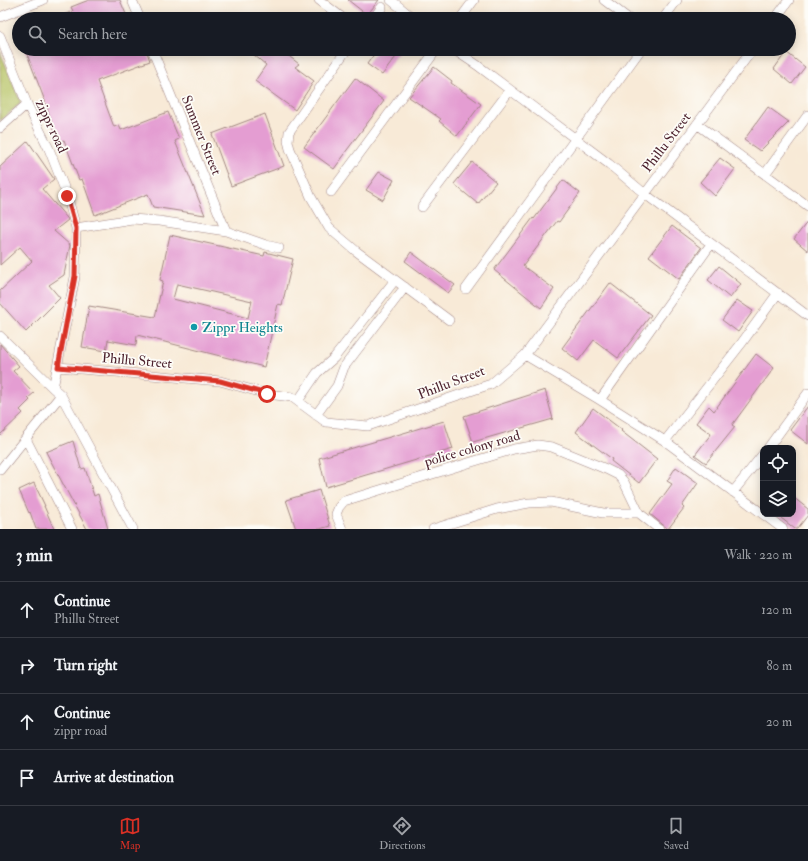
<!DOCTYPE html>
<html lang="en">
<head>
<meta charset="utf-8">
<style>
  body { margin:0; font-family:"IM FELL Double Pica",serif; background:#20242c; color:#f1f3f6 }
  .controls { position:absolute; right:12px; bottom:12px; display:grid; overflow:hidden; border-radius:8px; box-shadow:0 2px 10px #0003 }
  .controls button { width:36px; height:36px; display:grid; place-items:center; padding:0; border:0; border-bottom:1px solid #363941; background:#171b24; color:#f1f3f6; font:20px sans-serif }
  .stop { position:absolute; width:12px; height:12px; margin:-9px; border:3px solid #d93025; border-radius:50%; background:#fff }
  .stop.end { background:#d93025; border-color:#fff; box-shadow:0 1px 4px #0008 }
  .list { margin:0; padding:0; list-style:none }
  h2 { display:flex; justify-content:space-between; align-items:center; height:52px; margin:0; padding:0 16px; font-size:17px }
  h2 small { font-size:13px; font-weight:400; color:#9ea1a6 }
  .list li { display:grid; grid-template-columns:26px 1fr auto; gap:12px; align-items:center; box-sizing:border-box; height:56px; padding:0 16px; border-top:1px solid #363941 }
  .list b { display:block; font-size:15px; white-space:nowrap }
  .list p { margin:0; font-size:13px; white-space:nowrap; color:#9ea1a6 }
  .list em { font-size:13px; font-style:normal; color:#9ea1a6 }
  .icon { flex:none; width:22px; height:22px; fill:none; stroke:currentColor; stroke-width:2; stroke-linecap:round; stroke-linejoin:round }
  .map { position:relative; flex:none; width:808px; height:529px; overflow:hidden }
  .search { position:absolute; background:#171b24; box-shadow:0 2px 10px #0003; left:12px; right:12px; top:12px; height:44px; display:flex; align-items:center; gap:10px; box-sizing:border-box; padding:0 14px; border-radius:22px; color:#9ea1a6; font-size:15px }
  .sheet { height:276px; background:#171b24 }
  nav { display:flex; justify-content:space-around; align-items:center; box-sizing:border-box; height:56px; border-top:1px solid #363941; background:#171b24; font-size:11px; color:#9ea1a6 }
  nav a { display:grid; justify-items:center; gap:2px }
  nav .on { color:#d93025 }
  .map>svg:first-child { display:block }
</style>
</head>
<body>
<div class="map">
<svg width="808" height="529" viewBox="0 0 808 529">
  <rect width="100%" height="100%" fill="#fdfcf7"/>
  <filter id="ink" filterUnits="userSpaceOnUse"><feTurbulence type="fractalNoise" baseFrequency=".025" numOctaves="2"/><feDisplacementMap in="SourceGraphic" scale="8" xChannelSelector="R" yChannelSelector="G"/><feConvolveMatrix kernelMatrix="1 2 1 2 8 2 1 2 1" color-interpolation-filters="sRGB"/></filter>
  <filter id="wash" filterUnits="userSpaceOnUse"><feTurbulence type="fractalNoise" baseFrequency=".012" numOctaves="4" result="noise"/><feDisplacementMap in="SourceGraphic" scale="16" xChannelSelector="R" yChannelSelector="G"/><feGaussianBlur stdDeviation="0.9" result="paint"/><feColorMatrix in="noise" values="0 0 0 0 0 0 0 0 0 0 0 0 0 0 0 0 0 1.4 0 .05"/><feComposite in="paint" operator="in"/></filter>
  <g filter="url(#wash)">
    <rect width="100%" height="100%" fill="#f8ead7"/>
    <path fill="#b6c264" stroke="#807048" d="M0,51L21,103L0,121Z"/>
    <g id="blocks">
      <path fill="#e49dd2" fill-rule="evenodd" d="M89,0H120L128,19H53L73,11L71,7Z
        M348,0H379L367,15Z
        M25,49H146L150,61L97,81L114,127L119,125L121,130L168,112L179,139L175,141L205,215L153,207L148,194L95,215L82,179L79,180L64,140L59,142L47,109H48Z
        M247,49H280L299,64L295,67L314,81L295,110L255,81L266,65Z
        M378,49H402L382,75L367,64Z
        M786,52L805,67L792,84L774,69Z
        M434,67L452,81L451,83L481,104L457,136L439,121L441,119L409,97Z
        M355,78L384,101L344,154H345L334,169L304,147Z
        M768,107L789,122L760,151L744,140Z
        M265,114L284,166L231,186L212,134Z
        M28,141L54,179L42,189L67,218L68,220L54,231L70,245L64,275L49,285L60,298L26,332L0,303V291L32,261L20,247L0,265V167Z
        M720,158L735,169L715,196L700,182Z
        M472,162L496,182L478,204L454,184Z
        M379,172L394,180L383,200L366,190Z
        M563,180L580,193L559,222L557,221L523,266L554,289L541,308L494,270L533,218L534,219Z
        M808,221V251L794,239Z
        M672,226L701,248L679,279L649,256Z
        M170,235L264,256L265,252L293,259L282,305L278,304L264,367L137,335L136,345L108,340L106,351L82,347L89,306L155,317L163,281L160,280ZM177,284L252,301L248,318L173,299Z
        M411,252L455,285L448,293L405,261Z
        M719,266L741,284L730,298L708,280Z
        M610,283L651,315L618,358L594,340L578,361L562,348Z
        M737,300L753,311L738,332L722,320Z
        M0,344L19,366L13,371L34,393L28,398L30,400L20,410L23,413L0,435Z
        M756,354L774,368L732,425L735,427L706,463L695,455L711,434L696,423L709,406L714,411Z
        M545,390L553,419L473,442L464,416Z
        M808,406V444L790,430Z
        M593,408L622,430L621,431L657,459L639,483L611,461L612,459L576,432Z
        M444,421L453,449L326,487L319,458Z
        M73,441L81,469L85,468L94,496L98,494L108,529H87L46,452Z
        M676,467L698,483L682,506L684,508L668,529L650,514L672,484L667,481Z
        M34,483L45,506H44L54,529H36L30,512L29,513L19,490Z
        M319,490L330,526L320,529H296L286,500Z
        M793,497L808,509V515L797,529H795L776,514H793Z"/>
    </g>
  </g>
  <g filter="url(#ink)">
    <use href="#blocks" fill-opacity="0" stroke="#a18481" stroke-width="1"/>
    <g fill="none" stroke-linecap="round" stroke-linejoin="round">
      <defs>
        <path id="street" d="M132,0L140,19
          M319,0L344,19
          M391,0L414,19
          M604,0L629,19
          M0,17L43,0
          M373,19L382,7
          M460,19L474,0
          M663,19L677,0
          M775,19L789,0
          M0,36L27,104L49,149L67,195L76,228L75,277L53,388L61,395L0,470
          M152,49L226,231
          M347,49L289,132L288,141L290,149L311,197L329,228L356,251L449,320
          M453,49L477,65L609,164L645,194L808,316
          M697,124L808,206
          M0,128L27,104
          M765,174L808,115
          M331,192L437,49
          M422,207L510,90
          M76,228L132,219L159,221L226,231L266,245L279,248
          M466,289L641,49
          M0,336L53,388
          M525,355L600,400L711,244
          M58,367L220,381L267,394L292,397L326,422L368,426L491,384L525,355L753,49
          M61,395L133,529
          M600,400L665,441L783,529
          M298,401L317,373L334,358L395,280
          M316,415L337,386L344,367L405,287
          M26,439L72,529
          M665,441L741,344L778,293
          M768,448L808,393
          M733,492L763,454
          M342,529L336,514L339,507L344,501L514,449L538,445L552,447L606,469L618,475L624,482L639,513L659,529
          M433,529L497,509L529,503L551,502L603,513H639"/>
      </defs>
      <use href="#street" stroke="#a18481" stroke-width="10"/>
      <use href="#street" stroke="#fff" stroke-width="9"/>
    </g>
  </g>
  <g fill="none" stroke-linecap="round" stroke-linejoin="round" filter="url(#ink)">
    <path stroke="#d93025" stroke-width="5" d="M67,196L76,228L75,276L58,367L220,381L267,394"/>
  </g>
  <circle fill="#0f9aa8" stroke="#fdfcf7" stroke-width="1.5" cx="194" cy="327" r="4"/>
  <g text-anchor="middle" stroke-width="3.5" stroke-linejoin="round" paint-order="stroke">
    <g font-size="14" fill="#4a1f2b" stroke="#fdfcf7">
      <text transform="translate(52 126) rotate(65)" y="5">zippr road</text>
      <text transform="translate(202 135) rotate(68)" y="5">Summer Street</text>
      <text transform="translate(666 142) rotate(-53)" y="5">Phillu Street</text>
      <text transform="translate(137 360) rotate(5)" y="5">Phillu Street</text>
      <text transform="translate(451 382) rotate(-21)" y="5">Phillu Street</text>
      <text transform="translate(472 448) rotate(-16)" y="5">police colony road</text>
    </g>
    <g font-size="14" fill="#0d838f" stroke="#fdfcf7" text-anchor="start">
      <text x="202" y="332">Zippr Heights</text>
    </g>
  </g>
</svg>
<div class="controls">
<button><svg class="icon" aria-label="locate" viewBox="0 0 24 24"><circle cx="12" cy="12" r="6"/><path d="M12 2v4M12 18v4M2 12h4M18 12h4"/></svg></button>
<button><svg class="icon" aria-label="layers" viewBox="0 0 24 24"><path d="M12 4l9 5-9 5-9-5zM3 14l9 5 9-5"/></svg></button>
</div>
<div class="stop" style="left:267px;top:394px"></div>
<div class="stop end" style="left:67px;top:196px"></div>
<div class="search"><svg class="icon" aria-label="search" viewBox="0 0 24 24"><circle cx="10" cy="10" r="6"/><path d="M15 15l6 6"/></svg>Search here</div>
</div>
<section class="sheet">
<h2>3 min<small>Walk · 220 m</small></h2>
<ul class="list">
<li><svg class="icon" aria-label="ahead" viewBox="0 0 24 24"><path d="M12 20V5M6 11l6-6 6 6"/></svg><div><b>Continue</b><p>Phillu Street</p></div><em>120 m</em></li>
<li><svg class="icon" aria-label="right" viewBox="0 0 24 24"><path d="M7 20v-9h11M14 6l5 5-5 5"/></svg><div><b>Turn right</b></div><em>80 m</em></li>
<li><svg class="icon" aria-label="ahead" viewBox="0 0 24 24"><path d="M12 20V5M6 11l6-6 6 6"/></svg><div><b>Continue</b><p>zippr road</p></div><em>20 m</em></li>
<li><svg class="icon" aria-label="arrive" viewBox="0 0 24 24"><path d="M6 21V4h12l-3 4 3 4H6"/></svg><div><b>Arrive at destination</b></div></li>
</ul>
</section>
<nav>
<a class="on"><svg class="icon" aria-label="map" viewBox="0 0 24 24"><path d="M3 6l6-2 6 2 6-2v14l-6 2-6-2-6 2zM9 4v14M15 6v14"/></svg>Map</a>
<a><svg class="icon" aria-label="directions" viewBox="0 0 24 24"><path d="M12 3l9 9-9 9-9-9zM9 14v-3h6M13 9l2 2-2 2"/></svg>Directions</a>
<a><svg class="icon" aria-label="saved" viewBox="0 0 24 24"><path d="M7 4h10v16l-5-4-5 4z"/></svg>Saved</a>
</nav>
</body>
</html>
